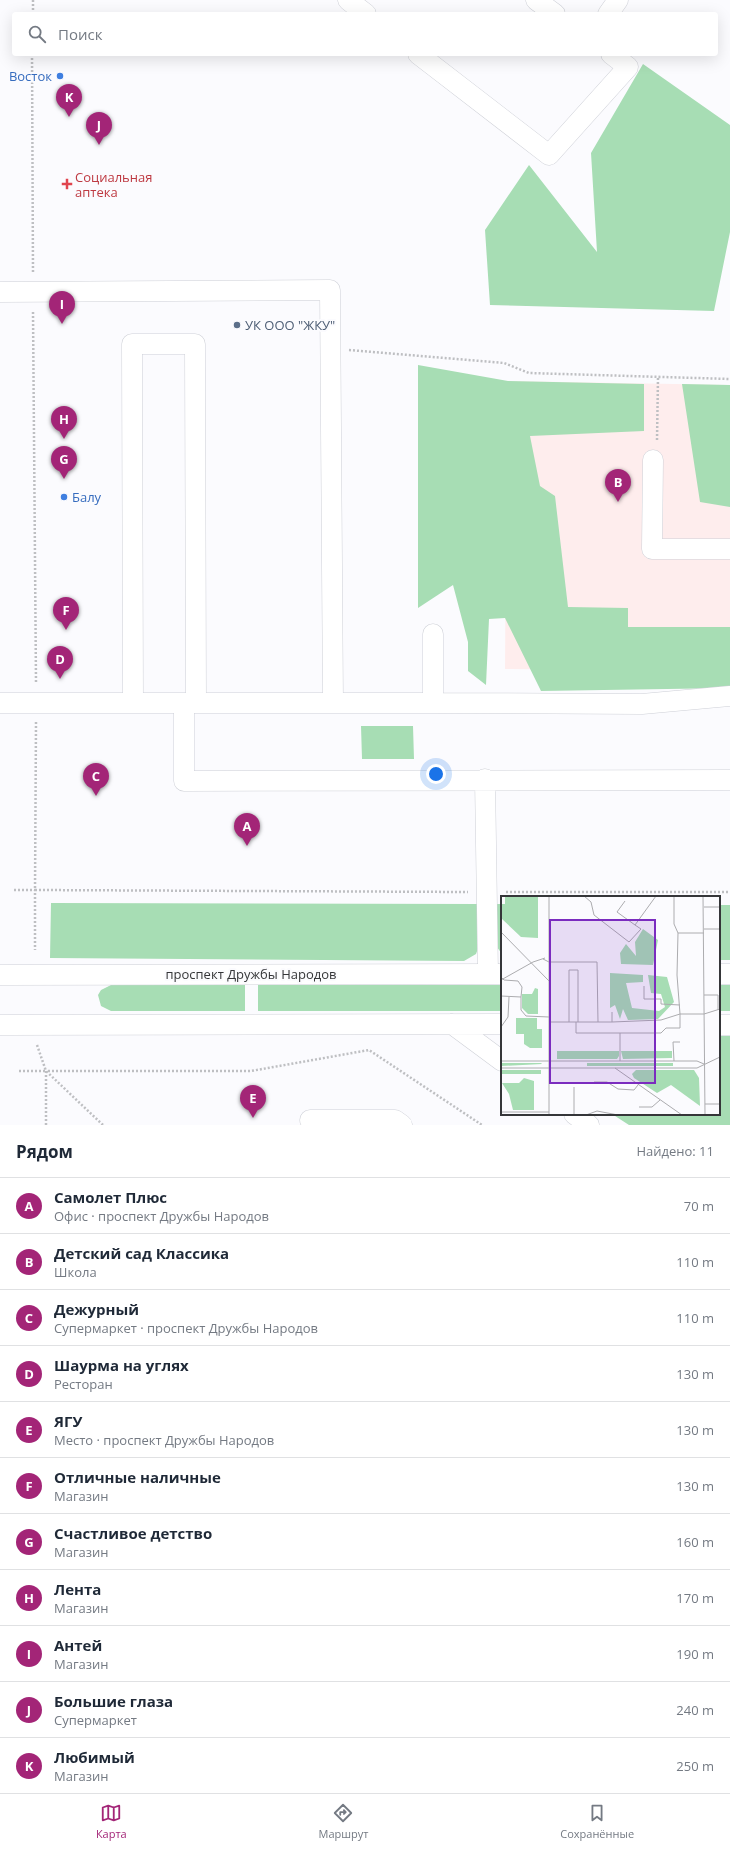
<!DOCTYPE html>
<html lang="ru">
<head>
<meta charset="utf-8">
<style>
  body { margin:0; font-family:"Open Sans",sans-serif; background:#f2f2f3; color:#1f2937 }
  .you { position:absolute; left:436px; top:774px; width:14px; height:14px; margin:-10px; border:3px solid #fff; border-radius:50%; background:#1a73e8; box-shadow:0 0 0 6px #1a73e833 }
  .badge { display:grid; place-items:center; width:26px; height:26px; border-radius:50%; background:#a32577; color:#fff; font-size:13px; font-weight:700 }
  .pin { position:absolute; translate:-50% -33px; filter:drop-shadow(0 1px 2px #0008) }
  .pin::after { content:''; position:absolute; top:21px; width:14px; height:12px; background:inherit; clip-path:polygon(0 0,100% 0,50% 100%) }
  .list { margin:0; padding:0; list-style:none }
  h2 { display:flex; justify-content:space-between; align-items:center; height:52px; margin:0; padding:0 16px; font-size:17px }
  h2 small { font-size:13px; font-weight:400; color:#747a83 }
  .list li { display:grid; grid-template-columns:26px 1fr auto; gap:12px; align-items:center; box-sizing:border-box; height:56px; padding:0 16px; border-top:1px solid #e0e1e3 }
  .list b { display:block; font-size:15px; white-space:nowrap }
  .list p { margin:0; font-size:13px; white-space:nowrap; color:#747a83 }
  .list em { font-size:13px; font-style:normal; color:#747a83 }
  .icon { flex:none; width:22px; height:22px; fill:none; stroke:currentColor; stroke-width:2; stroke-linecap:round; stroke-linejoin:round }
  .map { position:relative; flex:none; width:730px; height:1125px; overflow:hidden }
  .search { position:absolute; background:#fff; box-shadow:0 4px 16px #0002; left:12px; right:12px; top:12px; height:44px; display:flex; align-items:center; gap:10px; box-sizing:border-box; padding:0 14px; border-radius:4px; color:#747a83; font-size:15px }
  .sheet { height:668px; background:#fff }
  nav { display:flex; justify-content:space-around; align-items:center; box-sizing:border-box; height:56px; border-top:1px solid #e0e1e3; background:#fff; font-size:11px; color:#747a83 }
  nav a { display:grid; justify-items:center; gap:2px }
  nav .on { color:#a32577 }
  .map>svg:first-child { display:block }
</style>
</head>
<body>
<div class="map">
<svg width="730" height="1125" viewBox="0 0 730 1125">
  <rect width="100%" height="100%" fill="#fbfbfe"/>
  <path fill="#feeded" d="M507,381L730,385V671L505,669Z"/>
  <path fill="#a7ddb4" d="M643,64L730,125V232L714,311L490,305L485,230L529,165L597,252L591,153Z
    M418,365L508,381L644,384V431L530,436L540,486L555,496L568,607L628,608V627H730V688L541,691L505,618L489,619L486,685L468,671V642L453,585L418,608Z
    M682,384L730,385V507L700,502Z
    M361,726H413L414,759H362Z
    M51,903L479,904L480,943L476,954L464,961L50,958Z
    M494,904H502V954L494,943Z
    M719,905H730V960H719Z
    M111,985H245V1011H111L101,1006L98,995L101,990Z
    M258,985H502V1011H258Z
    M719,985H730V1011H719Z
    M719,1036H730V1125H629L612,1114H719Z"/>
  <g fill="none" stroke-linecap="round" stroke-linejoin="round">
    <defs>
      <path id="minor" d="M348,0L366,14
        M536,0L555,14
        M608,14L618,0
        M418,54L549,155L628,67L611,54
        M0,292L330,290L333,703H0
        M653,460L652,549H730
        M133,703L132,344H195L196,703
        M184,703V781L730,780
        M333,703H433V634
        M433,703L642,704L730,696
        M485,779L488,974
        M719,974H730
        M0,975L502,974
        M452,1024L502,1061
        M0,1025L502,1024
        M719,1025H730
        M574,1114L589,1125
        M310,1120H395L402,1125"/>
    </defs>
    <use href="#minor" stroke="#ced0d7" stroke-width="21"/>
    <path stroke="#bebfc2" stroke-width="2.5" stroke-dasharray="2 2" stroke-linecap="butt" d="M33,14V0
      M32,54L33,273
      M33,312L36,683
      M349,350L504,363L529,373L730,379
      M657,440L658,377
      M36,722L35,890L468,892
      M14,890H35V950
      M506,892H730
      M37,1045L46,1071L103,1125
      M19,1071H46
      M46,1125V1071H251L369,1050L482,1125"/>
    <use href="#minor" stroke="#fff" stroke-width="20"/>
  </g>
  <g fill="#3f7fe0" stroke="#fbfbfe" stroke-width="1.5">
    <circle cx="60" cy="76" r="4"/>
    <circle cx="64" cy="497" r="4"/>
  </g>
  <path fill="#e0444e" stroke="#fbfbfe" stroke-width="1.5" d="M65 178h4v4h4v4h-4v4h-4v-4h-4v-4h4z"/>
  <circle fill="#5c6f8a" stroke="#fbfbfe" stroke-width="1.5" cx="237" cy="325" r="4"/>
  <g text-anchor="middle" stroke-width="4" stroke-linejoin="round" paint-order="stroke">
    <g font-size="13" fill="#366cbe" stroke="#fbfbfe" text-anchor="end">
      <text x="52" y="81">Восток</text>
      <text x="72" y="502" text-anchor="start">Балу</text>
    </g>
    <g font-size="13" fill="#be3a42" stroke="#fbfbfe" text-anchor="start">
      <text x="75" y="182">Социальная<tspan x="75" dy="15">аптека</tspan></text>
    </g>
    <g font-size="13" fill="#4e5e75" stroke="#fbfbfe" text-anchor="start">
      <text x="245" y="330">УК ООО "ЖКУ"</text>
    </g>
    <g font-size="13" fill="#353639" stroke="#fbfbfe">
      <text x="251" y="979">проспект Дружбы Народов</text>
    </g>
  </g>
  <g transform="translate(501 896)">
    <rect width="219" height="219" fill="#fbfbfe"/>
    <path d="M4,0H37V42L20,41L0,22V8H4ZM142,33L157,44L152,69L120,68L119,57L125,48L135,60L134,46ZM109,77L142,79V86L125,87L131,112L158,115L164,111L160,98L150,97L147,79L166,81L173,106L157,123L127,124L122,113L119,123L114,109L109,112ZM34,92L37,93V118H27L21,112V98H31ZM15,122H36V133H41V152H29L23,148V138H15ZM56,155H118V160L116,163H56ZM120,155H171V162L122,163ZM0,167H40L41,168L0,170ZM86,167H172V170H86ZM0,174H40V178H0ZM135,174H193L198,182L199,210L170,189L156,197L133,182L131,178ZM23,182L33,185V214H12L8,198L1,187H18Z" fill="#a7ddb4"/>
    <path fill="none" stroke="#acacaf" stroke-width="1" d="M48,0V219M83,0L90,6L93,19L128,46L140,33L134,29L155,0M173,0V28L177,37M202,0L204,219M124,5L116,16L134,29M203,11H219M203,33H219M0,36L48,85M42,63L48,66H96L97,126H48M0,81L3,84L17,85L21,91L20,101M0,84L32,66L44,62M143,90V103H160V108L179,109M203,99H217V114M0,100L20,101V114L25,120L48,121M68,126V74H77V126M75,126V137H160L165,132H179V118H203L219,113M97,126H111V116M111,126L160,124L179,118L176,79L177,37H203M0,131L7,121L8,101M119,137V165M0,165H196L203,168M173,165L172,146H179M0,172H196L219,161M114,172L181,219M93,186H106L117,193L133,194L137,189M73,191V219M204,208H219M138,211H151L159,204M0,216H48M85,219L96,215L117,219"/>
    <path fill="#7b2cbf" fill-opacity="0.15" stroke="#7b2cbf" stroke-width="2" d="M49,24H154V187H49Z"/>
    <rect width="219" height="219" fill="none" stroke="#353639" stroke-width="2"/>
  </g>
</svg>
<div class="you"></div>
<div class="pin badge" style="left:247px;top:846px">A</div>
<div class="pin badge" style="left:618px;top:502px">B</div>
<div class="pin badge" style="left:96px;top:796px">C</div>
<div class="pin badge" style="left:60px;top:679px">D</div>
<div class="pin badge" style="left:253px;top:1118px">E</div>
<div class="pin badge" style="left:66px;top:630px">F</div>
<div class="pin badge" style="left:64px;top:479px">G</div>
<div class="pin badge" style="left:64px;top:439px">H</div>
<div class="pin badge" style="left:62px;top:324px">I</div>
<div class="pin badge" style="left:99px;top:145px">J</div>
<div class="pin badge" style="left:69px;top:117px">K</div>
<div class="search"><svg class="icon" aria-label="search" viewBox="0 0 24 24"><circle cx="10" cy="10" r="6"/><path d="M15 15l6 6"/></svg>Поиск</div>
</div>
<section class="sheet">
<h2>Рядом<small>Найдено: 11</small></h2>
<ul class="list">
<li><span class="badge">A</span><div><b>Самолет Плюс</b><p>Офис · проспект Дружбы Народов</p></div><em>70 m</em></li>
<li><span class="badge">B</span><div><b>Детский сад Классика</b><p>Школа</p></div><em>110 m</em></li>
<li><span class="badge">C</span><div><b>Дежурный</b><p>Супермаркет · проспект Дружбы Народов</p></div><em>110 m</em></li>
<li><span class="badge">D</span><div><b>Шаурма на углях</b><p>Ресторан</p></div><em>130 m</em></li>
<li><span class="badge">E</span><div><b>ЯГУ</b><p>Место · проспект Дружбы Народов</p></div><em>130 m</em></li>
<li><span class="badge">F</span><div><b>Отличные наличные</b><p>Магазин</p></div><em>130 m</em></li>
<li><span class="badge">G</span><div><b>Счастливое детство</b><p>Магазин</p></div><em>160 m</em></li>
<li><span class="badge">H</span><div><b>Лента</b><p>Магазин</p></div><em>170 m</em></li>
<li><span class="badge">I</span><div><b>Антей</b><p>Магазин</p></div><em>190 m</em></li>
<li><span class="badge">J</span><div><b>Большие глаза</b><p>Супермаркет</p></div><em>240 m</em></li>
<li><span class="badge">K</span><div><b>Любимый</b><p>Магазин</p></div><em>250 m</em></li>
</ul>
</section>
<nav>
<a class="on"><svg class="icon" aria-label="map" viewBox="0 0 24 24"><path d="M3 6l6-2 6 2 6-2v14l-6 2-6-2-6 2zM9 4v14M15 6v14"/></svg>Карта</a>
<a><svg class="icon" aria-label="directions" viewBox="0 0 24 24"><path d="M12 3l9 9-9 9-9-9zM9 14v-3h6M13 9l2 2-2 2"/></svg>Маршрут</a>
<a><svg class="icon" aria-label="saved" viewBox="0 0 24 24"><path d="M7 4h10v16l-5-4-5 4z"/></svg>Сохранённые</a>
</nav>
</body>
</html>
